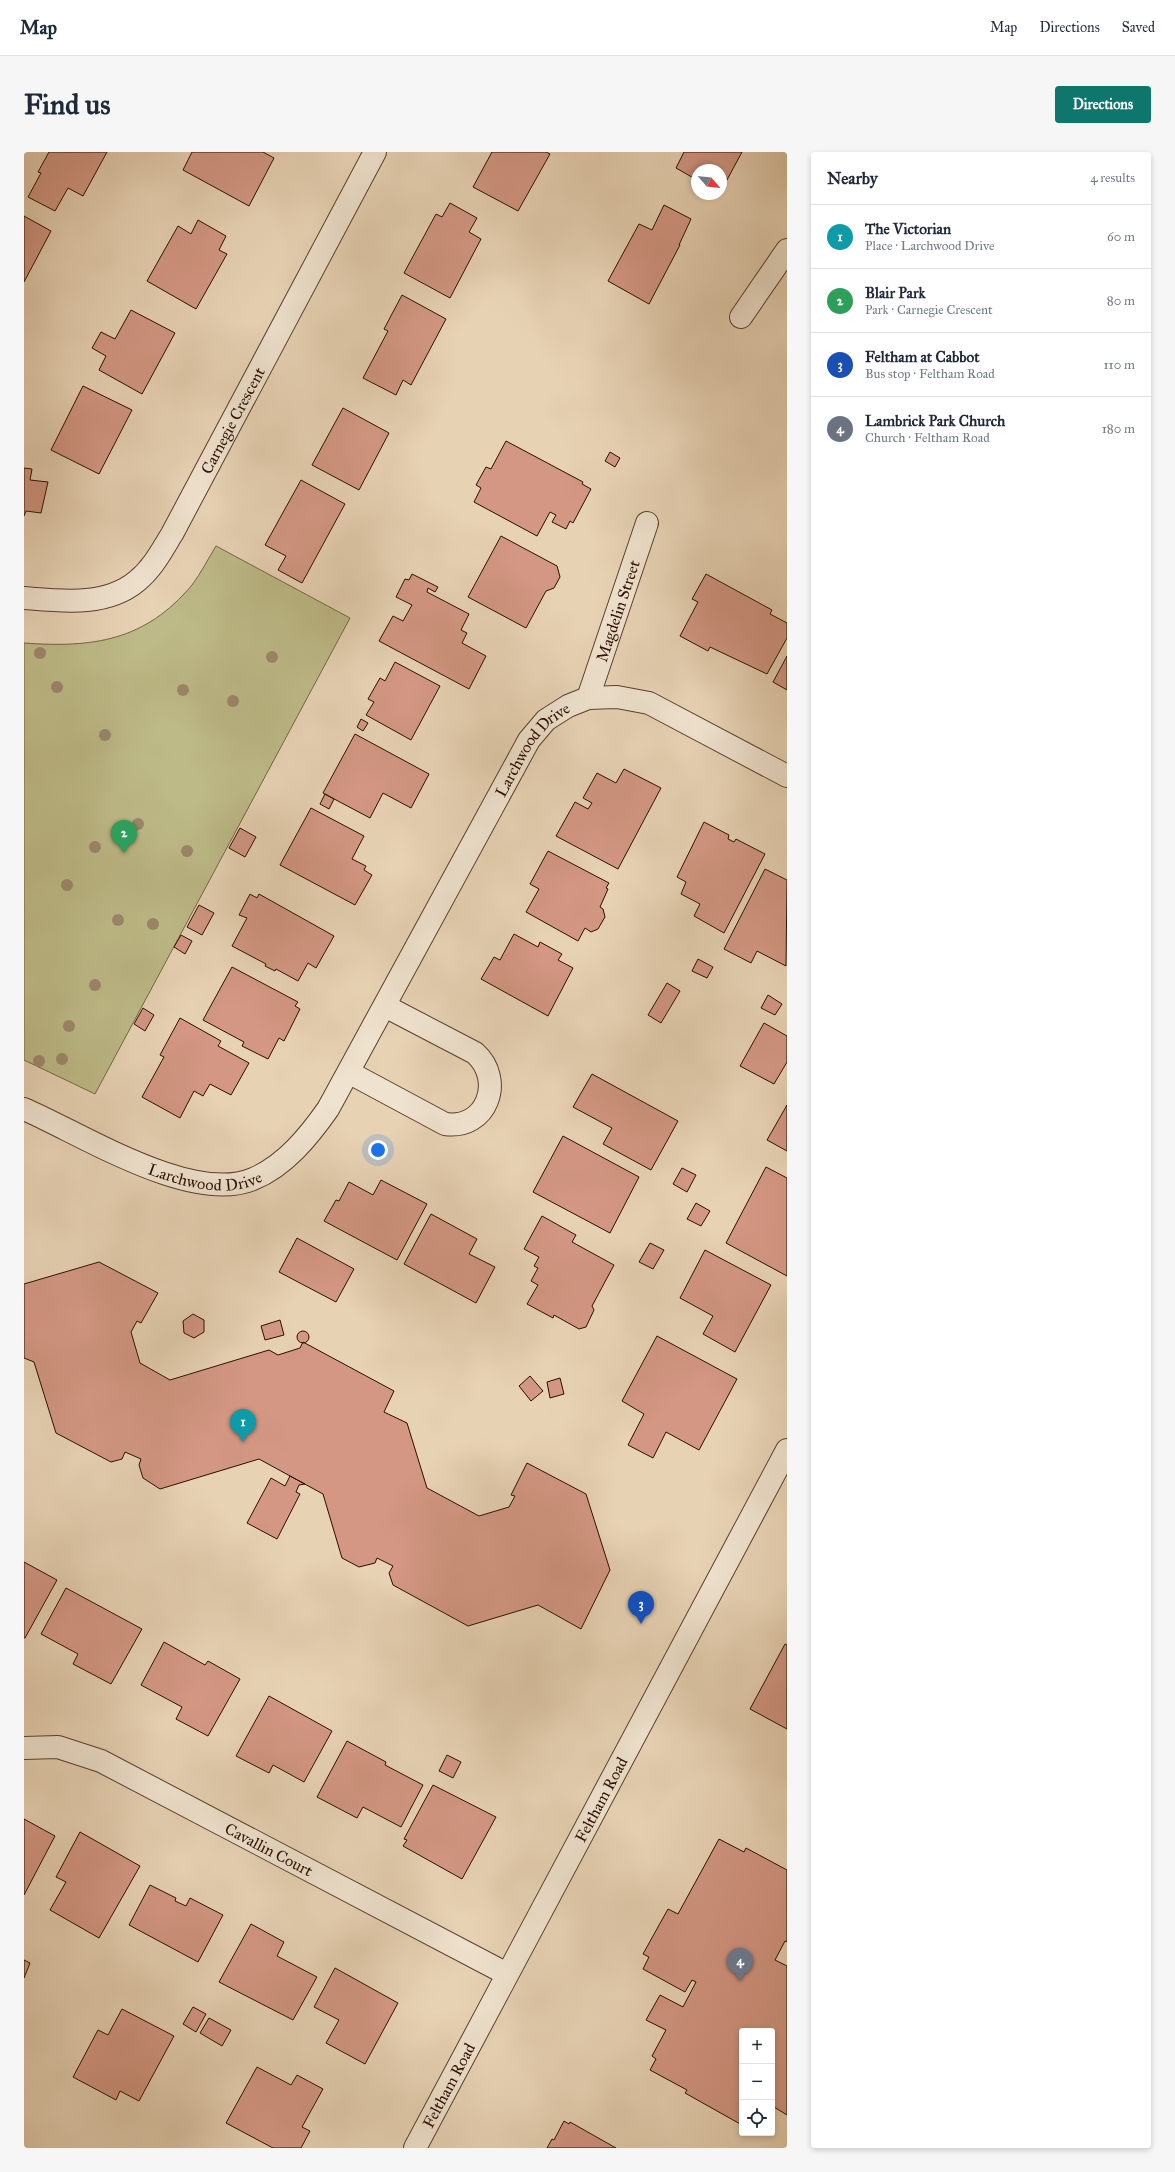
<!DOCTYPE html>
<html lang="en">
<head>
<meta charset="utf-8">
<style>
  body { margin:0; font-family:"IM FELL Great Primer",serif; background:#f6f6f7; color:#1f2937 }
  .controls { position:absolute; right:12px; bottom:12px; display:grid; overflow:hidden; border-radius:4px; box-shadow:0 2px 6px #0003 }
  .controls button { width:36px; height:36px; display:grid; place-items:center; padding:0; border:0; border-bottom:1px solid #e0e1e3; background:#fff; color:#1f2937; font:20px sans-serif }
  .compass { position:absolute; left:667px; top:12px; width:36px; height:36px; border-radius:50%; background:#fff; box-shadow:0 2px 6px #0003; rotate:118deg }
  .you { position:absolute; left:354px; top:998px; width:14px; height:14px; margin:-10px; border:3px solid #fff; border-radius:50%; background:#1a73e8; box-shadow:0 0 0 6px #1a73e833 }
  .badge { display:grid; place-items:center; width:26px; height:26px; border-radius:50%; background:#0f766e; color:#fff; font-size:13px; font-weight:700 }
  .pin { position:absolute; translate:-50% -33px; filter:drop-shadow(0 1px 2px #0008) }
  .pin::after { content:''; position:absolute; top:21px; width:14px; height:12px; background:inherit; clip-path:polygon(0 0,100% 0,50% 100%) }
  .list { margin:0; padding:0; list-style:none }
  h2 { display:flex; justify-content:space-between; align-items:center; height:52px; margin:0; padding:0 16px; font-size:17px }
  h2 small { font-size:13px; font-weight:400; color:#747a83 }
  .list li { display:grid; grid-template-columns:26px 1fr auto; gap:12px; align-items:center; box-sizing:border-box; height:64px; padding:0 16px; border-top:1px solid #e0e1e3 }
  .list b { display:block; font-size:15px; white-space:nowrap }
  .list p { margin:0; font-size:13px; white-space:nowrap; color:#747a83 }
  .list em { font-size:13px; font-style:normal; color:#747a83 }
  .icon { flex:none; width:22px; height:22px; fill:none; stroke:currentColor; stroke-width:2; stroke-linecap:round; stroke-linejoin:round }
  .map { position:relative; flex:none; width:763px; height:1996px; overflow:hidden; border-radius:4px }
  header { display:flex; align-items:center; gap:24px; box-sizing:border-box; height:56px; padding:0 20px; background:#fff; border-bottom:1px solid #e0e1e3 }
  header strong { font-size:19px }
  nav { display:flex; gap:22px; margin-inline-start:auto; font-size:14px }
  .intro { display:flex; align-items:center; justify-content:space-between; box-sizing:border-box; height:96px; padding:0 24px }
  h1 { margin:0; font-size:28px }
  .button { padding:10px 18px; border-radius:4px; background:#0f766e; color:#fff; font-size:14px; font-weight:700 }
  main { display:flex; gap:24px; padding:0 24px }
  aside { flex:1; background:#fff; border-radius:4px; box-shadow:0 2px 6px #0003 }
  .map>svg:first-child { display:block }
</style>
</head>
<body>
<header>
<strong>Map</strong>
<nav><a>Map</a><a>Directions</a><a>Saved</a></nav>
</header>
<div class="intro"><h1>Find us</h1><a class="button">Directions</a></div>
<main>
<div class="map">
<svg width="763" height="1996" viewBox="0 0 763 1996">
  <rect width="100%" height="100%" fill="#e7d2b4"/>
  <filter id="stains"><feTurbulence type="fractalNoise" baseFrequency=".005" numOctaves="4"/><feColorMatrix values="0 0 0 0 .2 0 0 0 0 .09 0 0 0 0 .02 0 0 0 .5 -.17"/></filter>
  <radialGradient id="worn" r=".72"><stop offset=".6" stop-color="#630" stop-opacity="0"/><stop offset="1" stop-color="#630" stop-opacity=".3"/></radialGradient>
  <path fill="#bdba87" stroke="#746444" d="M192,394L326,466L71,942L0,908V491C69,496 121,489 168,433C177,421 184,407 192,394Z"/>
  <path fill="#d39783" stroke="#2c0e00" d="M25,0H83L59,44L44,36L31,59L4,45L17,21L14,20Z
    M168,0H239L250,6L225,54L159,18Z
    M468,0H522L526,2L494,59L449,35Z
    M660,0H718L697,39V18H673V28L652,16Z
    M426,51L453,66L445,80L457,87L426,146L380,121L412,62L418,65Z
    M640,53L667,67L655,93H656L625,152L584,129L615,72L628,78Z
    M0,64L27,79L0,130Z
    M174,68L202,84L195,98L203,102L172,157L123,129L154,74L167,82Z
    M378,143L422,167L387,233L379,228L372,243L339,226L364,179L360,177Z
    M107,158L151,181L118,242L75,218L82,204L68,196L77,180L91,187Z
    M59,234L108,258L75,322L27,298Z
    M319,256L365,281L335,338L288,313Z
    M482,289L559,330L558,332L567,337L549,371L546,369L542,377L528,370L532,363L526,360L513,384L450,350L457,336L452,333L462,315L467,317Z
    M586,300L596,306L591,315L581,309Z
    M0,316L8,317L6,328L24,330L17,361L2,359L0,364Z
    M277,328L321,352L278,431L254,418L262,404L241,393Z
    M477,384L533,414L536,425L530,436L522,439L502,476L444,445Z
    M388,422L414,435L411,440L404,436L403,440L445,462L437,478L443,481L438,491L462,504L445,537L355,489L369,464L379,469L388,453L372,445L381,427L385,428Z
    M682,422L748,458L746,462L763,471V486L743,522L686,495L684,499L656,484L674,450L668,447Z
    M763,504V538L749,530Z
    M371,510L416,534L387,588L342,563L350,550L344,547L356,526L361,529Z
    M337,567L344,571L339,579L333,575Z
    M331,582L405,622L387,656L359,641L346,666L299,641Z
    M600,617L637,636L594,717L532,684L551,650L564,657L568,651L559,646L573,621L592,631Z
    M301,642L310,647L305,657L296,652Z
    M287,656L340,684L328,707L342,714L340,718L348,723L331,753L256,713Z
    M680,670L705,683L704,687L710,690L712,687L741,702L700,781L670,764L676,752L657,742L662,730L653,725Z
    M216,676L232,685L221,705L205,696Z
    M524,699L585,731L582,736L584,737L576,755L579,757L581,765L574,777L567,780L561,776L554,789L502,760L515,737L506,732Z
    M741,717L763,728L762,814L733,799L727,811L700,797Z
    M226,742L233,746L235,742L310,784L292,816L284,811L274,829L252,817L251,819L241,814L242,812L208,794L223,766L215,763Z
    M175,753L190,761L178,783L163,775Z
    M490,782L514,795L516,790L538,802L534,808L549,816L524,864L457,827L470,805L476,808Z
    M157,783L168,789L161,802L150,795Z
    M674,807L689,815L683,826L668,819Z
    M208,815L274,850L271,854L276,857L260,889L255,886L244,907L218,894L220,890L179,868Z
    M643,831L656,839L637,871L624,863Z
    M744,843L758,852L751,863L737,856Z
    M119,856L130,863L121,879L110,872Z
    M156,866L197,889L194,894L225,911L207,943L186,932L179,944L170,939L156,966L118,945L140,905L136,903Z
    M740,871L763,884V910L750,932L716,914Z
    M568,922L654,969L627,1018L579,992L588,976L549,955Z
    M763,953V999L743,988Z
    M539,984L615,1025L586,1081L509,1040Z
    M742,1015L763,1026V1124L702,1091Z
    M658,1016L672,1023L663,1040L649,1032Z
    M357,1028L403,1052L373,1108L300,1069L312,1048L315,1049L325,1030L349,1043Z
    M672,1051L686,1059L677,1074L663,1067Z
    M407,1062L453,1087L445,1102L471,1115L452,1151L380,1112Z
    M518,1064L552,1083L548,1090L590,1113L568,1154L570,1158L562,1175L555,1177L530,1163L529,1166L503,1152L514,1133L507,1129L514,1116L510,1114L515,1105L500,1097Z
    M273,1086L330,1117L312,1150L255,1120Z
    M626,1091L640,1098L629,1117L615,1110Z
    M681,1098L747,1133L711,1200L679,1182L689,1164L656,1146Z
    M75,1110L134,1141L117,1171L113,1169L107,1180L116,1211L146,1228L245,1198L254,1203L276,1196L279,1190L370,1239L360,1260L383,1271L403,1336L455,1364L485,1355L491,1344L487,1343L503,1311L562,1342L586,1418L557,1477L514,1453L444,1474L369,1433L365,1421L369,1414L353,1406L351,1411L335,1415L318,1406L299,1342L235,1307L136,1337L119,1326L115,1313L117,1307L101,1300L98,1307L87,1310L32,1281L10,1210L0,1206V1132Z
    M169,1162L180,1168V1180L170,1186L160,1181L159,1169Z
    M256,1168L260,1183L241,1188L237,1174Z
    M273 1185a6 6 0 1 1 12 0a6 6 0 1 1-12 0Z
    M633,1184L713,1227L675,1298L642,1280L629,1306L604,1293L620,1262L598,1249Z
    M506,1224L519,1239L507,1249L495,1234Z
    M536,1226L540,1242L526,1246L523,1230Z
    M266,1324L281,1332L275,1333L272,1340L276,1342L253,1387L223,1371L247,1326L261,1334Z
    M0,1410L33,1428L1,1486H0Z
    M42,1436L118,1477L87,1532L49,1512L54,1502L17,1482Z
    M140,1490L181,1513L184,1509L216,1527L184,1584L152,1567L158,1555L117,1533Z
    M761,1492L763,1493V1577L726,1557Z
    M245,1544L308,1579L280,1630L249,1613L245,1621L212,1604Z
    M323,1589L362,1610L361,1613L399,1633L377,1675L339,1655L333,1666L293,1645Z
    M423,1603L437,1610L429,1626L415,1619Z
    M409,1633L472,1665L438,1727L379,1694L383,1688L380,1687Z
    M0,1667L31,1684L0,1743Z
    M56,1680L116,1714L75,1786L26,1758L42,1730L32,1725Z
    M695,1687L720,1700L722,1696L763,1718V1790L761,1789L751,1808L763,1814V1963L750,1955L748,1959V1879H718V1973L661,1941L663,1938L626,1918L632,1907L628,1904L642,1878L622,1868L636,1843L659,1855L672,1830L668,1828L661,1840L619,1817L625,1805L619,1802L644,1757L654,1762Z
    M126,1733L152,1746L151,1749L162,1754L166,1746L199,1763L174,1810L105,1773Z
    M227,1772L260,1790L253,1804L293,1825L269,1868L195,1830Z
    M0,1808L6,1811L0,1826Z
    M311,1816L374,1851L341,1912L302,1891L315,1868L290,1855Z
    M169,1855L182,1862L172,1880L159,1872Z
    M98,1857L150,1884L115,1949L96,1939L92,1948L49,1925L74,1878L84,1883Z
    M185,1866L207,1878L198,1894L176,1881Z
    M233,1915L267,1933L273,1923L299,1937L278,1975L286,1979L277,1996H249L202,1971Z
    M540,1969L545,1972L546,1970L592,1996H523L528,1987L530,1988Z"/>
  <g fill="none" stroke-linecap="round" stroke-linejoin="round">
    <defs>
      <g id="minor">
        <path d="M717,165L763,98"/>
        <path id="s1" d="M0,446C37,449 82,455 113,429C129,416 138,398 148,382L351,0"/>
        <path id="s2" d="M564,546L623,371"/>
        <path d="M326,921L421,972C463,978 481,928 451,901L361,854"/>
        <path id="s3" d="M0,957C58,982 168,1053 229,1027C261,1014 285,984 304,957L505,588L522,568L544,554L564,546L593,545L625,551L763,624"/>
        <path id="s4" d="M0,1596L34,1595L77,1609L483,1822"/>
        <path id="s5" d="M391,1996L763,1298"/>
      </g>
    </defs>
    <use href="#minor" stroke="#5b3f2d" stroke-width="24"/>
    <use href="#minor" stroke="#efe2ce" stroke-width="22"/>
  </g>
  <g fill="#9c876b">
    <circle cx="16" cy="501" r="6"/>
    <circle cx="248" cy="505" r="6"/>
    <circle cx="33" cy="535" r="6"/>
    <circle cx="159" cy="538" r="6"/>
    <circle cx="209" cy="549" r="6"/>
    <circle cx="81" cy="583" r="6"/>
    <circle cx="114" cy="672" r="6"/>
    <circle cx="71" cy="695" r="6"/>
    <circle cx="163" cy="699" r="6"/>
    <circle cx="43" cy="733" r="6"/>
    <circle cx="94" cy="768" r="6"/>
    <circle cx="129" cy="772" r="6"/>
    <circle cx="71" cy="833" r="6"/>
    <circle cx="45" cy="874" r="6"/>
    <circle cx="38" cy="907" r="6"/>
    <circle cx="15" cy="909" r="6"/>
  </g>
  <g text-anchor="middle" stroke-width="3" stroke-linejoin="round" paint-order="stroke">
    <g font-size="16" fill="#2c0e00" stroke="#efe2ce">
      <text dy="6" stroke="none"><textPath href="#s1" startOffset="305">Carnegie Crescent</textPath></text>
      <text dy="6" stroke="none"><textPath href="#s2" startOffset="92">Magdelin Street</textPath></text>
      <text dy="6" stroke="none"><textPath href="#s3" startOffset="764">Larchwood Drive</textPath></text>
      <text dy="6" stroke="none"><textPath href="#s3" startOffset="196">Larchwood Drive</textPath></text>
      <text dy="6" stroke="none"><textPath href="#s5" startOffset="395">Feltham Road</textPath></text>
      <text dy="6" stroke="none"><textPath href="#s4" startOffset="269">Cavallin Court</textPath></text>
      <text dy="6" stroke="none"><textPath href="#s5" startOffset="71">Feltham Road</textPath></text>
    </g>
  </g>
  <rect width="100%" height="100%" filter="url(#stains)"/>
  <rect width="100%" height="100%" fill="url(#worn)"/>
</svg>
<div class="controls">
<button>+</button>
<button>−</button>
<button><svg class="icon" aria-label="locate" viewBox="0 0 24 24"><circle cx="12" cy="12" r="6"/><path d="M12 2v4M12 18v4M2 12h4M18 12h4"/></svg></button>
</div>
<svg class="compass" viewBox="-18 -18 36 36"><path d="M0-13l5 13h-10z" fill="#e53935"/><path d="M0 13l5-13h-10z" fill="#747a83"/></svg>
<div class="you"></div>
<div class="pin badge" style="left:219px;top:1290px;background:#0f9aa8">1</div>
<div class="pin badge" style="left:100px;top:701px;background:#2e9e5b">2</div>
<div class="pin badge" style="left:617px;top:1472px;background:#1a4fb4">3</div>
<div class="pin badge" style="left:716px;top:1829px;background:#6b7280">4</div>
</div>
<aside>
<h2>Nearby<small>4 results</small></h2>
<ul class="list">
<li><span class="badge" style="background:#0f9aa8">1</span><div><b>The Victorian</b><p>Place · Larchwood Drive</p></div><em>60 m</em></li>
<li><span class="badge" style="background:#2e9e5b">2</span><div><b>Blair Park</b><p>Park · Carnegie Crescent</p></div><em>80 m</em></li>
<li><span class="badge" style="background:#1a4fb4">3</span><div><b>Feltham at Cabbot</b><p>Bus stop · Feltham Road</p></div><em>110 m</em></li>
<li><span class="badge" style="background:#6b7280">4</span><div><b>Lambrick Park Church</b><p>Church · Feltham Road</p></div><em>180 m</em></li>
</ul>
</aside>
</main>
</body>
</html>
